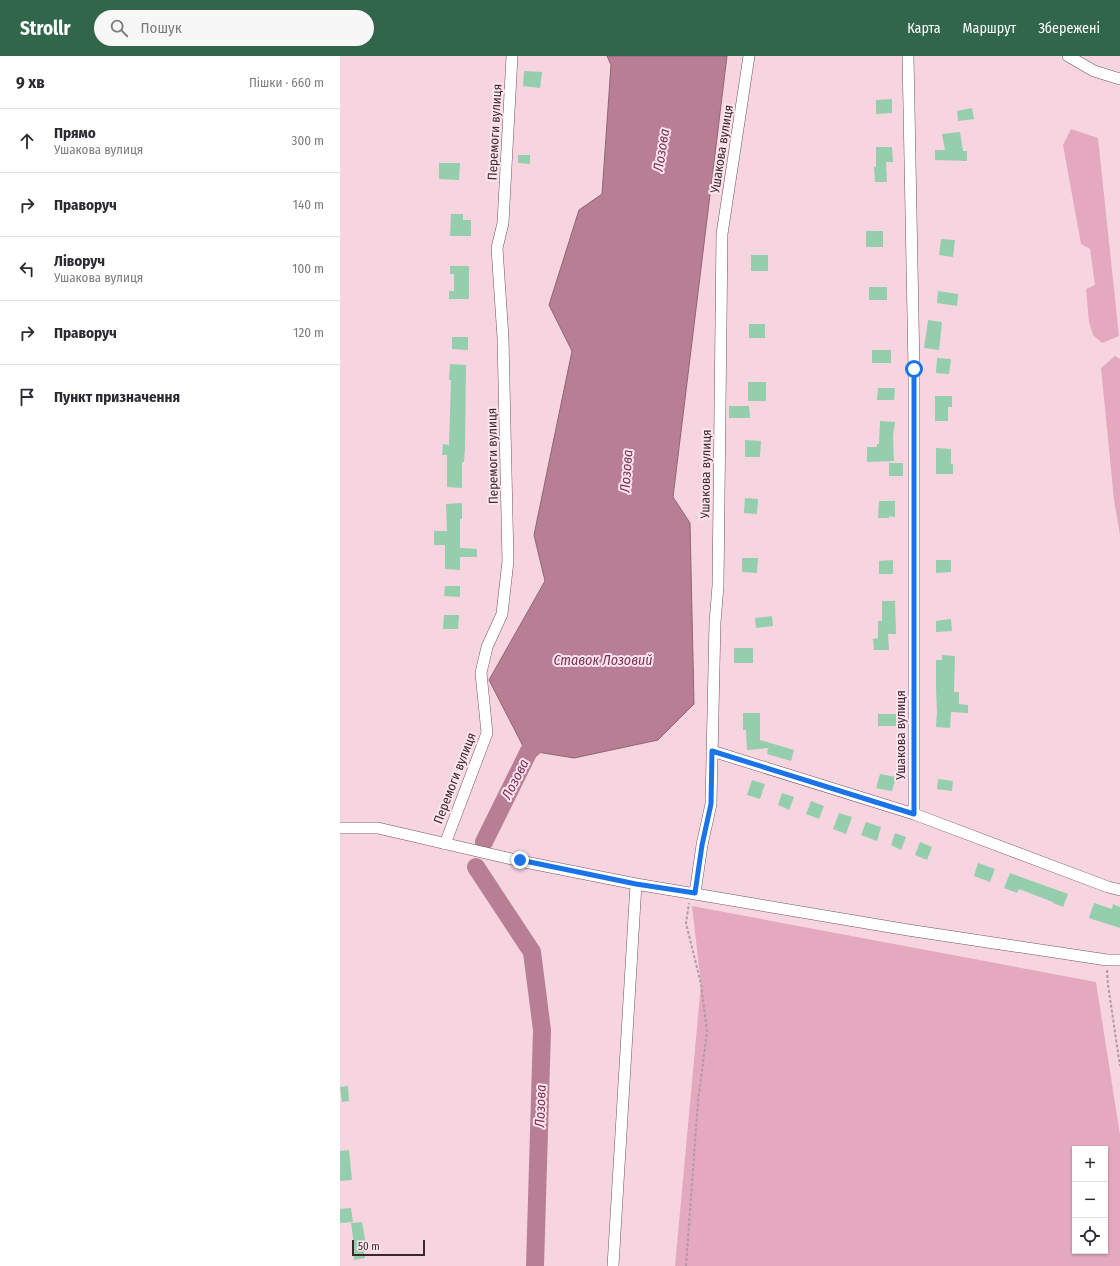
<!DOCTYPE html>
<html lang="uk">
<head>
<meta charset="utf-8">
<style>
  body { margin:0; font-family:"Fira Sans Condensed",sans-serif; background:#f7f7f7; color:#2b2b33 }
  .controls { position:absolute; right:12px; bottom:12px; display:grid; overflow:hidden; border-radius:0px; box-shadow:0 1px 3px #0004 }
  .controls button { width:36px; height:36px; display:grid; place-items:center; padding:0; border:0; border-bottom:1px solid #e1e1e2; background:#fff; color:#2b2b33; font:20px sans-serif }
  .scale { position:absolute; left:12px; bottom:10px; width:73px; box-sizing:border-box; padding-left:4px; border:2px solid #362a2e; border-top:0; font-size:11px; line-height:14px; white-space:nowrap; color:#362a2e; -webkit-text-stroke:3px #ffe4ed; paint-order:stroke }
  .stop { position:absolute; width:12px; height:12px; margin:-9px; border:3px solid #1a73e8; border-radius:50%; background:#fff }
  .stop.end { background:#1a73e8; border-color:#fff; box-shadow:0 1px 4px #0008 }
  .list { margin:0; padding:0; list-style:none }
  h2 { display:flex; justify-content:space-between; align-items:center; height:52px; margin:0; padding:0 16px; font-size:17px }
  h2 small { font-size:13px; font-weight:400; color:#7c7c81 }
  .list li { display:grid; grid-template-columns:26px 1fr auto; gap:12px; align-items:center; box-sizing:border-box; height:64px; padding:0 16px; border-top:1px solid #e1e1e2 }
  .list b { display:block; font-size:15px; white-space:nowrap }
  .list p { margin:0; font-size:13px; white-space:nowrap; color:#7c7c81 }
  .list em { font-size:13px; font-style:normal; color:#7c7c81 }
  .icon { flex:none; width:22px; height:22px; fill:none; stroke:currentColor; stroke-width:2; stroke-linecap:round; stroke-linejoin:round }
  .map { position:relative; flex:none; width:780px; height:1210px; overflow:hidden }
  header { display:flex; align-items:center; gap:24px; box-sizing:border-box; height:56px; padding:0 20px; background:#31664b; color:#fff }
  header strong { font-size:19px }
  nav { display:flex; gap:22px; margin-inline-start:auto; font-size:14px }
  .search { width:280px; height:36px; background:#f7f7f7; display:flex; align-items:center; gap:10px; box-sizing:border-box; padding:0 14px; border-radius:22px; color:#7c7c81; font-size:15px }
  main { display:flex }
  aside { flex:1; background:#fff }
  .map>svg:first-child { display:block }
</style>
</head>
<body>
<header>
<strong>Strollr</strong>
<div class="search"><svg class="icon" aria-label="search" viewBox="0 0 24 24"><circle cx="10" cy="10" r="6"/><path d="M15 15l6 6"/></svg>Пошук</div>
<nav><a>Карта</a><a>Маршрут</a><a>Збережені</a></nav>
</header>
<main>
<aside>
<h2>9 хв<small>Пішки · 660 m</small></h2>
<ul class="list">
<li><svg class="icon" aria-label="ahead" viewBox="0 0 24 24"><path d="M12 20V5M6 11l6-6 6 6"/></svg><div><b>Прямо</b><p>Ушакова вулиця</p></div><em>300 m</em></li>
<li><svg class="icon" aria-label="right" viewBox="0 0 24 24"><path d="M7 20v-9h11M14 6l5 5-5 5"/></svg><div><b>Праворуч</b></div><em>140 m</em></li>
<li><svg class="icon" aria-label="left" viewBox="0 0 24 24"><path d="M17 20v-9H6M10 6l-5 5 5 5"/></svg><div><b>Ліворуч</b><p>Ушакова вулиця</p></div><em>100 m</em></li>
<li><svg class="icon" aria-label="right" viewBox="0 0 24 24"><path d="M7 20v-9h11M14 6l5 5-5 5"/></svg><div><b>Праворуч</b></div><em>120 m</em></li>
<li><svg class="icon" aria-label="arrive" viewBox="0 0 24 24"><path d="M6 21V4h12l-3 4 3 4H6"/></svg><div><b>Пункт призначення</b></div></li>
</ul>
</aside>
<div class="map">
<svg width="780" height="1210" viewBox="0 0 780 1210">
  <rect width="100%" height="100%" fill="#f6d5e1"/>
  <path fill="#e4a9bf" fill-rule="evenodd" d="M731,73L758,82L779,280L762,287L753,279L749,266L746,233L755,229L750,193L741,188L723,89Z
    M775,300L780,303V479L774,444L761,312Z
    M352,850L756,926L780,1079V1210H335L361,928ZM735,1093H765V1195H735Z"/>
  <path fill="#b77e94" stroke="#906575" d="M267,0H387L333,441L350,467L354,648L318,684L234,702L185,694L149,624L205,525L194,479L232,295L209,249L239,154L262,138L271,9Z"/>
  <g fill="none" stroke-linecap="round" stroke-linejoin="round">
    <path stroke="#b77e94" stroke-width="18" d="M144,786L189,695L208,679
      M136,811L192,896L202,974L195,1210"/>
  </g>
  <path fill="#94cead" d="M184,15L202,16L200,32L183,30Z
    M552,43V57L536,58V44Z
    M632,52L634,63L618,65L617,55Z
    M620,76L623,95H627V105L595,104V94H605L602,78Z
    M536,91H552L553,106H546L547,126H535L534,111H536Z
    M178,99H190V108L178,107Z
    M99,107H120L119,124L99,123Z
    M111,158H123V164H131V180H110Z
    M526,175H543V191H526Z
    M601,183L615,184L613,201L599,199Z
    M411,199H428V215H411Z
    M110,210H129V243H109V235H114V218H110Z
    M529,231H547V244H529Z
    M598,235L618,238L617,250L597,247Z
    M588,264L602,266L599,294L584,292Z
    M409,268H425V282H409Z
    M112,281H128V294L112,293Z
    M532,294H551V307H532Z
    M597,302L611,303L609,318L596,317Z
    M110,308L126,309L125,392L124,406H122V432L107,431V399H102L103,388L109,389L111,324H109Z
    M408,326H426V345H408Z
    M538,332H555L554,344H537Z
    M595,340H612V351H608V365H595Z
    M389,350H409L410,362H389Z
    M540,365L555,366L553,380L554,405L527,406V391H537V388H539Z
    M405,384L421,385L420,401H405Z
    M596,392L611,393V408H613V418H596Z
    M549,407H563V420H549Z
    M405,442L418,443L417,458L404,457Z
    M539,445H555V461L549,460V462H538Z
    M122,447V463H120V492L137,493V501H120V514L105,513V489H94V475H107L106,448Z
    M402,502H418L417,517L402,516Z
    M553,504V518H539V505Z
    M596,504H611V516L596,517Z
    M105,530H120V541L104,540Z
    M542,545H555L556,578H548L549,594H534L533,583L538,582V565H542Z
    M104,559H119L118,573H103Z
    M432,560L433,570L416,572L415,562Z
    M611,563L612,575L596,576V565Z
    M394,592H413V607H394Z
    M602,599L615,600L614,636H619V648L628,649V657L611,656L610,672L596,671L597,656L596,633V604H602Z
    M403,657H420V684L454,694L451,705L427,698L428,692L407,694L406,674H403Z
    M538,658H557L556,670H538Z
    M540,718L556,721L552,735L536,732Z
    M598,723L613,725L612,735L597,733Z
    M412,724L425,728L420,743L407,739Z
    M442,737L454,741L449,754L438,749Z
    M471,745L484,750L479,763L466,758Z
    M499,757L512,761L506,778L493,773Z
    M526,766L541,771L537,785L521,779Z
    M555,777L566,781L561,794L551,789Z
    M580,786L592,791L587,804L575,799Z
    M638,807L655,813L650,826L634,820Z
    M670,817L728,838L723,851L713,847V846L679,833L677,837L664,832Z
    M754,847L772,853L773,848L780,851V872L749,862Z
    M8,1030L9,1045L2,1046L0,1031Z
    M9,1094L12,1124L0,1125V1095Z
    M11,1152L13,1166L0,1167V1153Z
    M22,1166L26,1189L23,1190L25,1202L14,1204L13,1189H14L11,1167Z"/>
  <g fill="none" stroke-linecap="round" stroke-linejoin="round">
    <defs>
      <path id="minor" d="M568,0L574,313V758
        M728,0L754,15L780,23
        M372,695L574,758L768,831L780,834
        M0,772H38L180,805L296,828L568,874L767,904H780
        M105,788L147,677L141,617L147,591L162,558L168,505L163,282L157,192L163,167L172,0
        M355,837L362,789L371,748L375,566L378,530L382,178L409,0
        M273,1210L296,828"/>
    </defs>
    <use href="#minor" stroke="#715560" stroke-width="12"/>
    <path stroke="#b49aa4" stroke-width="2" stroke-dasharray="3 2" stroke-linecap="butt" d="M767,914L768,929L780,1010
      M346,1210L358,1045L367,976L361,928L346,867L349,847"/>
    <use href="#minor" stroke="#fff" stroke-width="11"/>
  </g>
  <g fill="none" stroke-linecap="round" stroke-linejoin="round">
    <path stroke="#1a73e8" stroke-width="5" d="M180,804L296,828L355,837L362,789L371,748L372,695L574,758V313"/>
  </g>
  <g text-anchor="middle" stroke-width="4" stroke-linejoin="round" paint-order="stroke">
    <g font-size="13" fill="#362a2e" stroke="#ffe4ed">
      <text transform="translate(154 76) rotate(-87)" y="5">Перемоги вулиця</text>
      <text transform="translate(381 93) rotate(-81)" y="5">Ушакова вулиця</text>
      <text transform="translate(152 400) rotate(-91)" y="5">Перемоги вулиця</text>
      <text transform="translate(365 418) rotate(-89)" y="5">Ушакова вулиця</text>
      <text transform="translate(560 679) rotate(-90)" y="5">Ушакова вулиця</text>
      <text transform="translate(114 722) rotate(-69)" y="5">Перемоги вулиця</text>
    </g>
    <g font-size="14" font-style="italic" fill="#783151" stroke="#ffe4ed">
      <text transform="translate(321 94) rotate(-81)" y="5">Лозова</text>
      <text transform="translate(286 415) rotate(-86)" y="5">Лозова</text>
      <text x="263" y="609">Ставок Лозовий</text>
      <text transform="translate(175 723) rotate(-63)" y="5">Лозова</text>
      <text transform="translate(200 1050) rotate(-88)" y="5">Лозова</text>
    </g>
  </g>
</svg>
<div class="controls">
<button>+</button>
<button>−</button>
<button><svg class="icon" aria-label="locate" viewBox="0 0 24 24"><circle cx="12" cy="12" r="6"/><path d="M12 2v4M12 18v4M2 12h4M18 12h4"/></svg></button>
</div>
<div class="scale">50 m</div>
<div class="stop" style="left:574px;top:313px"></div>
<div class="stop end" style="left:180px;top:804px"></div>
</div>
</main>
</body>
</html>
